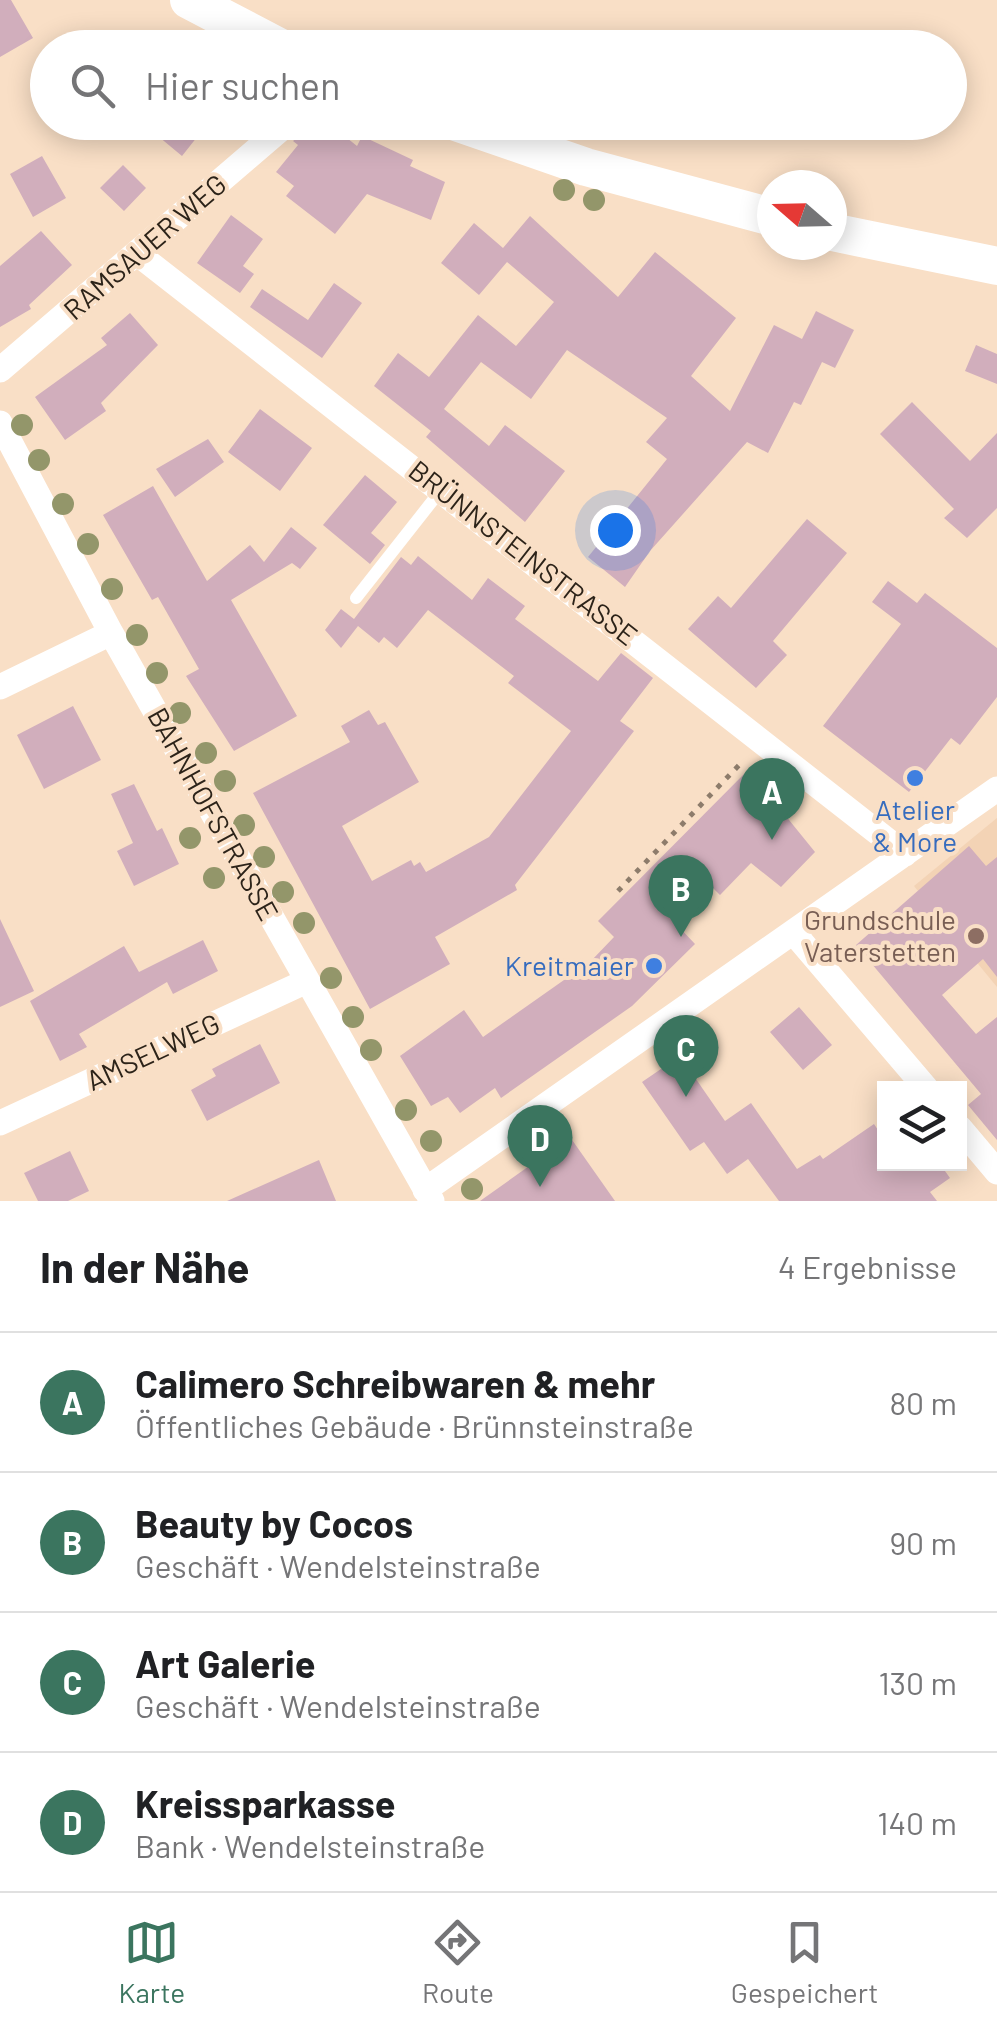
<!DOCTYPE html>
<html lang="de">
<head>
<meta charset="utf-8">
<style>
  body { margin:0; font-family:Barlow,sans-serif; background:#f6f6f6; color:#202124 }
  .controls { position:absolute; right:30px; bottom:30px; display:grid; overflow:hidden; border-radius:0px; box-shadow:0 5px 25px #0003 }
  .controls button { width:90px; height:90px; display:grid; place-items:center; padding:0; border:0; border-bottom:2px solid #e0e0e0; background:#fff; color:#202124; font:50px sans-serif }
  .compass { position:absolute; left:757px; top:170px; width:90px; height:90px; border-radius:50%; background:#fff; box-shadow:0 5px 25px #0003; rotate:290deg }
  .you { position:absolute; left:615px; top:530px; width:35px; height:35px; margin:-25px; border:8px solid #fff; border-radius:50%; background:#1a73e8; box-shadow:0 0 0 15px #1a73e833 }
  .badge { display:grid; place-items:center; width:65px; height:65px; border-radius:50%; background:#3b755f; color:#fff; font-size:32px; font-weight:700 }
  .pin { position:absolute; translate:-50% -82px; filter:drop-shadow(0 2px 5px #0008) }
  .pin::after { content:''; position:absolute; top:52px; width:35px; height:30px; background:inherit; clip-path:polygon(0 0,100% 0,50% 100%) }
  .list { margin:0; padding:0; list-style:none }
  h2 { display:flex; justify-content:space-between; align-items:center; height:130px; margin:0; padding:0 40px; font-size:42px }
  h2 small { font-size:32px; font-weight:400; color:#757577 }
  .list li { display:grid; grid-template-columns:65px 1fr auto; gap:30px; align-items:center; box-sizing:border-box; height:140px; padding:0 40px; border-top:2px solid #e0e0e0 }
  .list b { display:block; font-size:38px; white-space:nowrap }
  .list p { margin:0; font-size:32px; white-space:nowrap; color:#757577 }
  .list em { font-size:32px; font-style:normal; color:#757577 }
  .icon { flex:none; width:55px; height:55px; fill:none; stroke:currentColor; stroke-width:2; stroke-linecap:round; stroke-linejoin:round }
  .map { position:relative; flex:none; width:997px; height:1201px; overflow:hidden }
  .search { position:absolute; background:#fff; box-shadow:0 5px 25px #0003; left:30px; right:30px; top:30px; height:110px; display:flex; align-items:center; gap:25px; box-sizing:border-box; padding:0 35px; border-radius:55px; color:#757577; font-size:38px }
  .sheet { height:690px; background:#fff }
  nav { display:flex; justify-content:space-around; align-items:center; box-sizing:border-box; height:140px; border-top:2px solid #e0e0e0; background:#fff; font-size:28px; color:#757577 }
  nav a { display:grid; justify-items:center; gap:5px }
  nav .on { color:#3b755f }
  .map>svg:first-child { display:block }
</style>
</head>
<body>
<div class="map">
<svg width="997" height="1201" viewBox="0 0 997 1201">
  <rect width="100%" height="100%" fill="#f9dfc6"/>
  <path fill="#f3d3b5" d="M997,818V987L914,886Z"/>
  <path fill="#d1aebc" d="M0,0H11L33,38L0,57Z
    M141,122H209L182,156Z
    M315,122H327L357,146L362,136L413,160L410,166L445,182L431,220L367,194L335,234L286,196L294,186L276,172L298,145L293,141Z
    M42,156L66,198L33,217L10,174Z
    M123,165L146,188L124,211L100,188Z
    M231,215L263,239L243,266L254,274L240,293L197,263Z
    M530,216L618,297L655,252L736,318L691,376L730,411L774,325L802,339L816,311L854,330L835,368L822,362L801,405L794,402L768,453L747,442L650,551L625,587L588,557L667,459L646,442L667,418L567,350L531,399L481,362L444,409L489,446L505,425L565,471L525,522L426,437L431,431L374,386L398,353L429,377L478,315L516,346L554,302L507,262L479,295L441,263L474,223L503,248Z
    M41,231L72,265L29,305L31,309L0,327V266Z
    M334,283L362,303L322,358L250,307L262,289L308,320Z
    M130,313L158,345L101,403L106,411L65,440L35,397L107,345L101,338Z
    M976,345L997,354V384L965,371Z
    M912,402L970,461L997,433V508L967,538L944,518L954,509L880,434Z
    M260,409L312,448L280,491L228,452Z
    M208,439L224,462L175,497L156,469Z
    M365,475L397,502L371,533L385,545L370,564L323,525Z
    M153,486L207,581L250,545L264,562L291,527L317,548L300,569L292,563L231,600L297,716L234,751L186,676L199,669L158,597L152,600L103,515Z
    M807,519L847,553L773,641L787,655L756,688L688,629L718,596L731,608Z
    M418,556L472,600L488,578L525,606L515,619L598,681L621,653L653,678L620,721L634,731L515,885L517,890L435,937L450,964L370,1009L253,793L350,742L341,726L369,710L378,725L385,722L419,782L342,826L372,881L411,860L414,866L420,862L426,872L489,837L571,731L508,683L514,676L428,610L397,648L384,637L379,643L358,626L341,648L325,630L341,609L354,619L401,557L411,565Z
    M888,581L917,603L925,593L997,648V697L960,745L951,738L909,792L823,726L901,624L872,602Z
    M73,706L101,760L44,789L17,735Z
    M750,768L791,809L785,815L815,852L781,887L751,863L720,895L713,888L677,925L695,944L632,1006L501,1098L495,1088L460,1113L448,1097L431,1106L400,1056L464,1010L483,1037L591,961L614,937L598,921Z
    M134,784L157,831L162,828L179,864L134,886L117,851L133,843L111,794Z
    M969,846L986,866L997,857V977L983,959L942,995L976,1034L997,1017V1140L968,1105L981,1094L856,945Z
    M0,919L34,991L0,1007Z
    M203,940L218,971L173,994L167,982L79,1034L87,1047L60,1061L30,1001L124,946L139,972Z
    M799,1007L832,1045L803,1070L770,1032Z
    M260,1044L280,1083L207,1121L191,1090L216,1076L212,1069Z
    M680,1056L725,1121L751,1103L797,1169L820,1155L823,1159L874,1124L884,1139V1164H940L950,1178L930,1192L937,1201H779L748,1159L727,1174L704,1142L690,1151L642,1082Z
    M570,1137L615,1201H480Z
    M70,1151L89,1191L68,1201H38L24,1173Z
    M319,1160L336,1201H227Z"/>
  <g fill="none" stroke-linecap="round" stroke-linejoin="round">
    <path stroke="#8d7c6b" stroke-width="5" stroke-dasharray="5 8" stroke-linecap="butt" d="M618,891L744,760"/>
    <path stroke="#fff" stroke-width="12" d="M356,598L441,490"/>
    <path stroke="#fff" stroke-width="25" d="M139,255L905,854
      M0,370L289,122
      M0,423L111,633L432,1201
      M0,687L111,633
      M793,932L926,1088
      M0,1123L307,981
      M960,1128L997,1172
      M425,1190L997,789"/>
    <path stroke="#fff" stroke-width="38" d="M189,0L281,48
      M456,122L586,167L772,217
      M832,232L997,266"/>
  </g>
  <g fill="#93966a">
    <circle cx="564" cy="190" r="11"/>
    <circle cx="594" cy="200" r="11"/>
    <circle cx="22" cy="425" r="11"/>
    <circle cx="39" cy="460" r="11"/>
    <circle cx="63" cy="504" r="11"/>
    <circle cx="88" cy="544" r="11"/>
    <circle cx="112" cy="589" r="11"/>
    <circle cx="137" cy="635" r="11"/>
    <circle cx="157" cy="673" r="11"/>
    <circle cx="180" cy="713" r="11"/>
    <circle cx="206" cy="753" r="11"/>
    <circle cx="225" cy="781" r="11"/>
    <circle cx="244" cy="825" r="11"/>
    <circle cx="190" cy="838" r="11"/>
    <circle cx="264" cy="857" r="11"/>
    <circle cx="214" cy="878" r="11"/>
    <circle cx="283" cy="892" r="11"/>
    <circle cx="304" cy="923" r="11"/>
    <circle cx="331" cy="978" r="11"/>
    <circle cx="353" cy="1017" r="11"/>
    <circle cx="371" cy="1050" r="11"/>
    <circle cx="406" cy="1110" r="11"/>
    <circle cx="431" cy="1141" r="11"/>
    <circle cx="472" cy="1189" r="11"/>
  </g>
  <g fill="#3f7fe0" stroke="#f9dfc6" stroke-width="4">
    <circle cx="915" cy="778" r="10"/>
    <circle cx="654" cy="966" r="10"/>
  </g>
  <circle fill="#8d6e63" stroke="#f9dfc6" stroke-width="4" cx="976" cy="936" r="10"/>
  <g text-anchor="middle" stroke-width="8" stroke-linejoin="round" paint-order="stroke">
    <g font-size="28" fill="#2c2319" stroke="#f9dfc6">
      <text transform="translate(145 247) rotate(-41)" y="10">RAMSAUER WEG</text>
      <text transform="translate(523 553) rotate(38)" y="10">BRÜNNSTEINSTRASSE</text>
      <text transform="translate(213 814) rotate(61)" y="10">BAHNHOFSTRASSE</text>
      <text transform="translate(153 1052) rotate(-25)" y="10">AMSELWEG</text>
    </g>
    <g font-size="28" fill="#366cbe" stroke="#f9dfc6">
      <text x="915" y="820">Atelier<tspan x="915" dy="32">&amp; More</tspan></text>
      <text x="634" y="976" text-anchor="end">Kreitmaier</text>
    </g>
    <g font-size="28" fill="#785e54" stroke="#f9dfc6" text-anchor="end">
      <text x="956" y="930">Grundschule<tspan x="956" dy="32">Vaterstetten</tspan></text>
    </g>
  </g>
</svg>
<div class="controls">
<button><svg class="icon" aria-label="layers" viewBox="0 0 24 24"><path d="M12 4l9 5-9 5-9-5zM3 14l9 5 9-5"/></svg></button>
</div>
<svg class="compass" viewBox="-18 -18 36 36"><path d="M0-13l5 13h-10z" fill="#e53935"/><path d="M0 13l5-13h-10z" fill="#757577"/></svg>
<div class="you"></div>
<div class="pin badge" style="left:772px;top:840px">A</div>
<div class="pin badge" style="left:681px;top:937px">B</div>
<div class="pin badge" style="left:686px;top:1097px">C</div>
<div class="pin badge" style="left:540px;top:1187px">D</div>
<div class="search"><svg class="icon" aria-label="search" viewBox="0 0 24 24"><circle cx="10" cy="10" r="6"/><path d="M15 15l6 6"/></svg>Hier suchen</div>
</div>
<section class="sheet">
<h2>In der Nähe<small>4 Ergebnisse</small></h2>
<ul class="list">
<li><span class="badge">A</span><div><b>Calimero Schreibwaren &amp; mehr</b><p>Öffentliches Gebäude · Brünnsteinstraße</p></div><em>80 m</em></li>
<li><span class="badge">B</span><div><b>Beauty by Cocos</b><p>Geschäft · Wendelsteinstraße</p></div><em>90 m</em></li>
<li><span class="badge">C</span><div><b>Art Galerie</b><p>Geschäft · Wendelsteinstraße</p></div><em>130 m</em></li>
<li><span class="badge">D</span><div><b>Kreissparkasse</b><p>Bank · Wendelsteinstraße</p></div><em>140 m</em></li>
</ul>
</section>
<nav>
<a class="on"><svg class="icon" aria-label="map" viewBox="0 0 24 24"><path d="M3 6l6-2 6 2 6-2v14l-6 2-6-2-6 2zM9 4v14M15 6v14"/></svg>Karte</a>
<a><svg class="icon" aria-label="directions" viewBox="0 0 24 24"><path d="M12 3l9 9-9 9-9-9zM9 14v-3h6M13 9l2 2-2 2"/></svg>Route</a>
<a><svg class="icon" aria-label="saved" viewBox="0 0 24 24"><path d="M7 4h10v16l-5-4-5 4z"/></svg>Gespeichert</a>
</nav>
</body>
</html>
